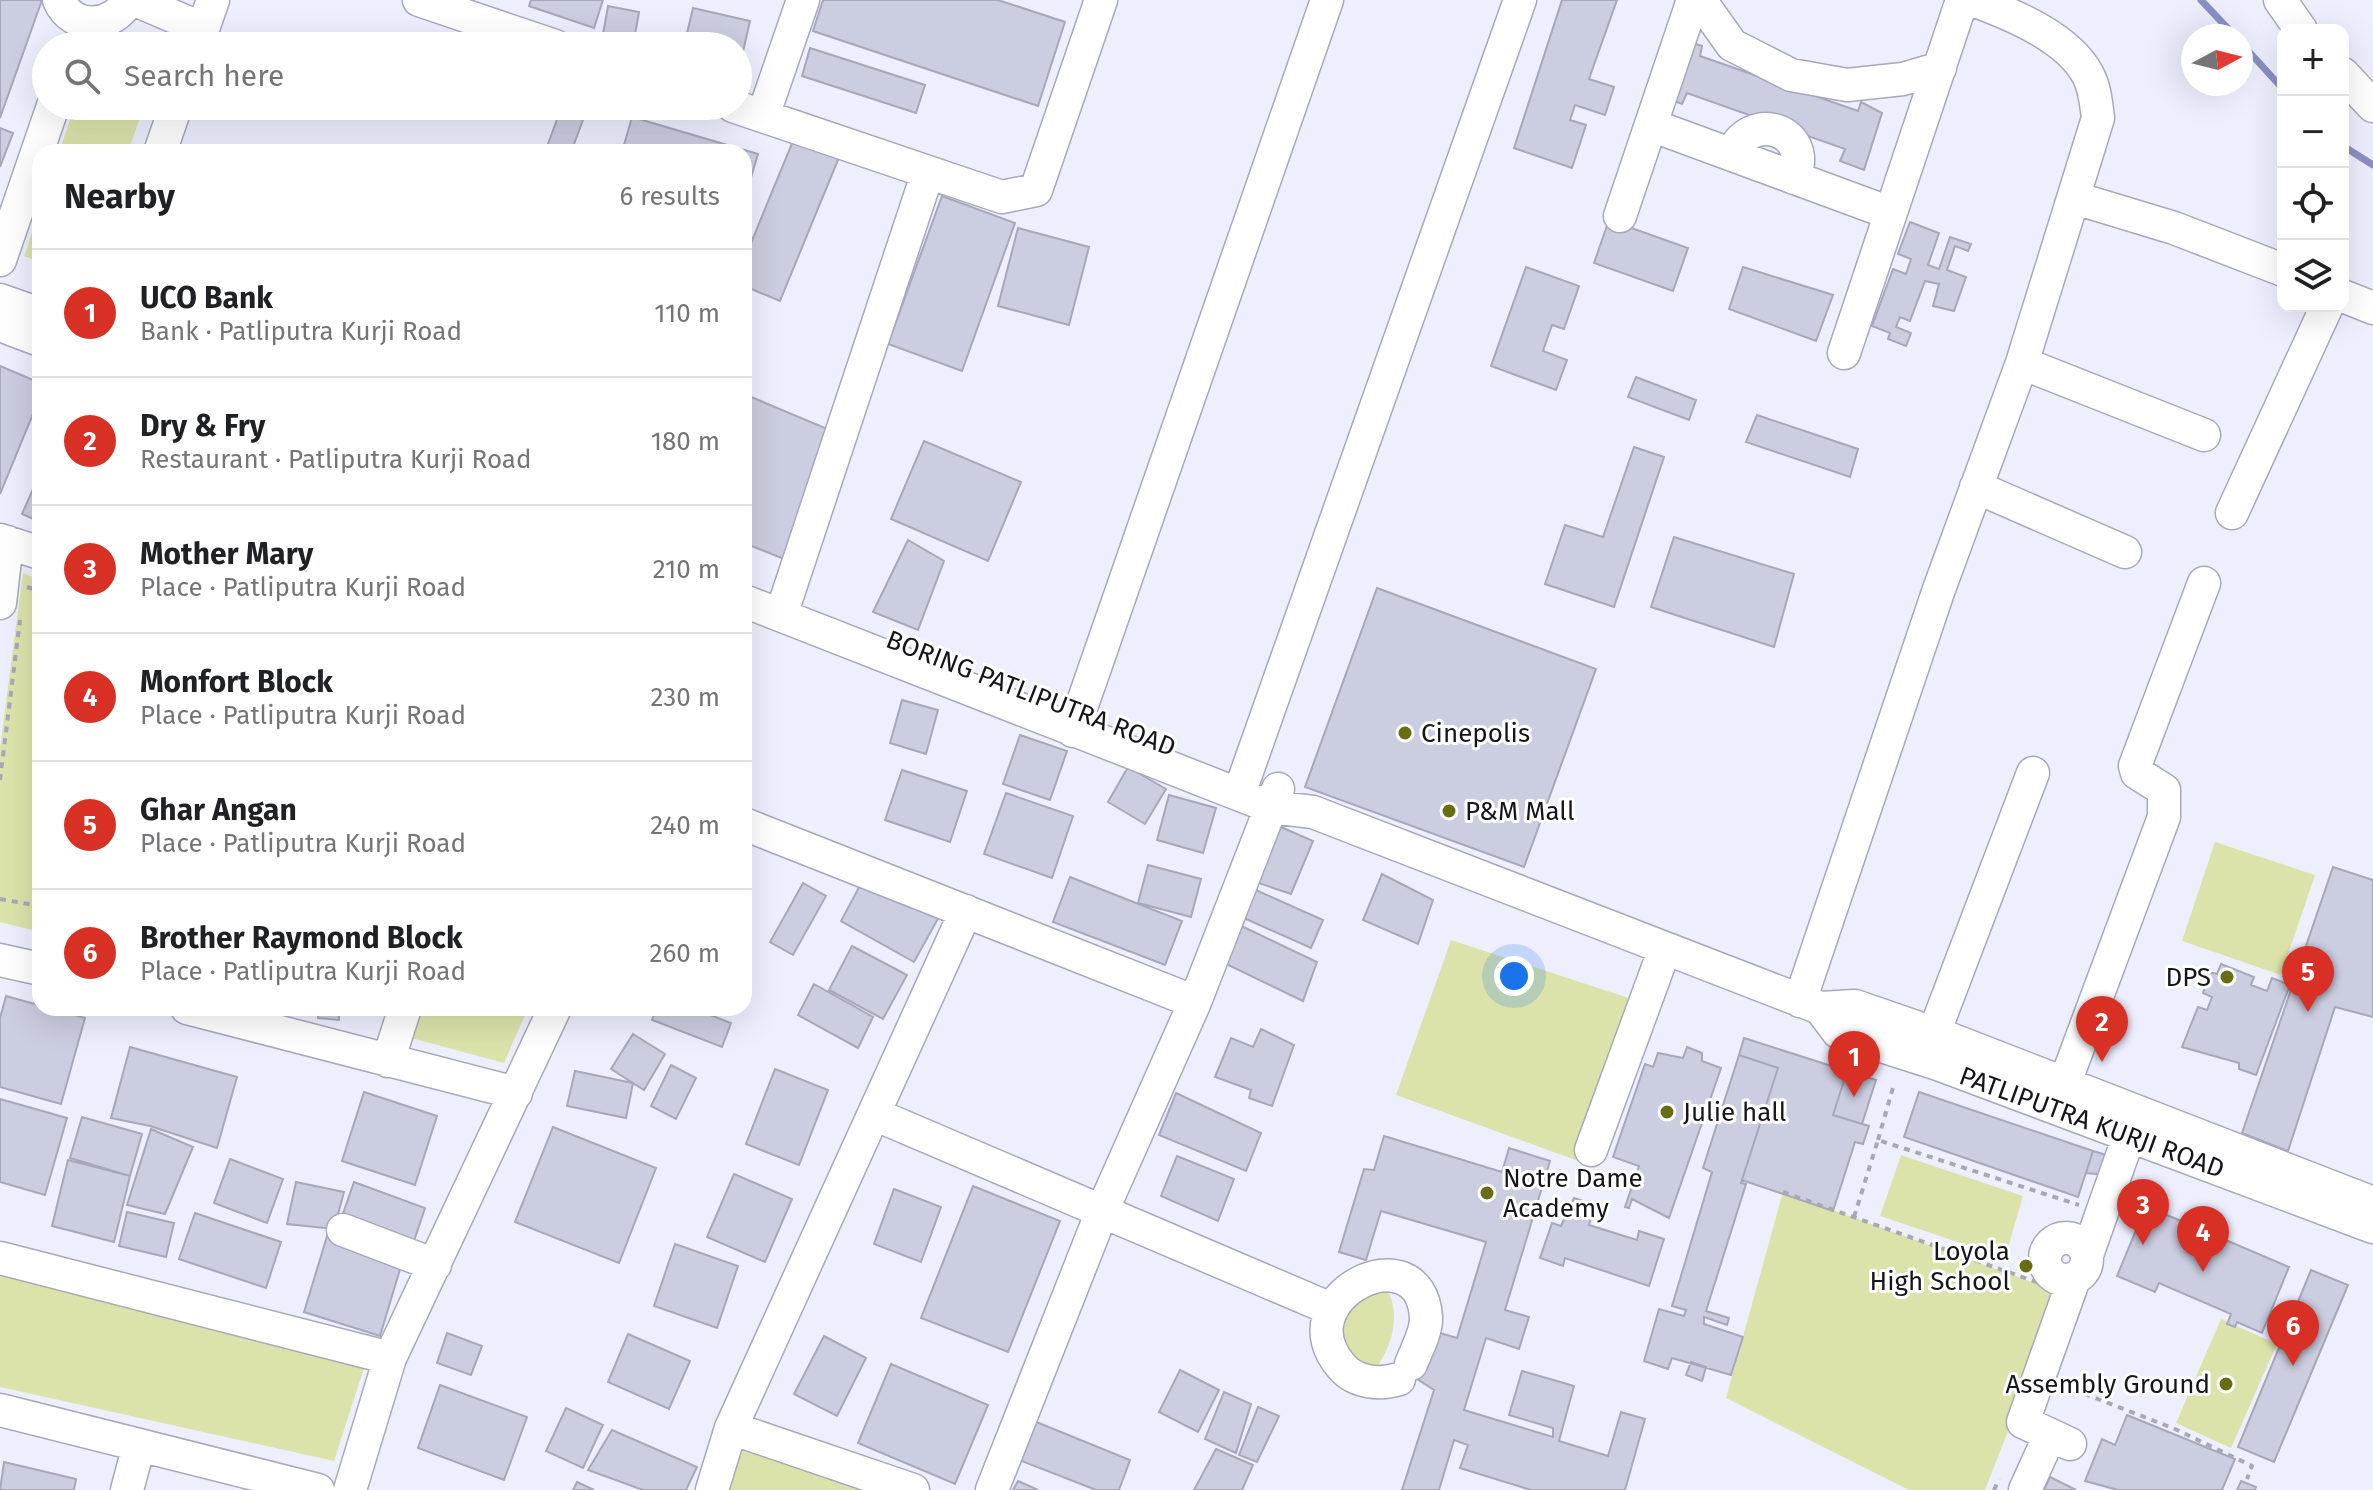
<!DOCTYPE html>
<html lang="en">
<head>
<meta charset="utf-8">
<style>
  body { margin:0; font-family:"Fira Sans",sans-serif; background:#f2f2f2; color:#202124 }
  .controls { position:absolute; right:24px; top:24px; display:grid; overflow:hidden; border-radius:16px; box-shadow:0 8px 32px #0002 }
  .controls button { width:72px; height:72px; display:grid; place-items:center; padding:0; border:0; border-bottom:2px solid #e0e0e0; background:#fff; color:#202124; font:40px sans-serif }
  .compass { position:absolute; left:2181px; top:24px; width:72px; height:72px; border-radius:50%; background:#fff; box-shadow:0 8px 32px #0002; rotate:83deg }
  .you { position:absolute; left:1514px; top:976px; width:28px; height:28px; margin:-20px; border:6px solid #fff; border-radius:50%; background:#1a73e8; box-shadow:0 0 0 12px #1a73e833 }
  .badge { display:grid; place-items:center; width:52px; height:52px; border-radius:50%; background:#d93025; color:#fff; font-size:26px; font-weight:700 }
  .pin { position:absolute; translate:-50% -66px; filter:drop-shadow(0 2px 4px #0008) }
  .pin::after { content:''; position:absolute; top:42px; width:28px; height:24px; background:inherit; clip-path:polygon(0 0,100% 0,50% 100%) }
  .list { margin:0; padding:0; list-style:none }
  h2 { display:flex; justify-content:space-between; align-items:center; height:104px; margin:0; padding:0 32px; font-size:34px }
  h2 small { font-size:26px; font-weight:400; color:#757577 }
  .list li { display:grid; grid-template-columns:52px 1fr auto; gap:24px; align-items:center; box-sizing:border-box; height:128px; padding:0 32px; border-top:2px solid #e0e0e0 }
  .list b { display:block; font-size:30px; white-space:nowrap }
  .list p { margin:0; font-size:26px; white-space:nowrap; color:#757577 }
  .list em { font-size:26px; font-style:normal; color:#757577 }
  .icon { flex:none; width:44px; height:44px; fill:none; stroke:currentColor; stroke-width:2; stroke-linecap:round; stroke-linejoin:round }
  .map { position:relative; flex:none; width:2373px; height:1490px; overflow:hidden }
  .search { position:absolute; background:#fff; box-shadow:0 8px 32px #0002; left:32px; top:32px; width:720px; height:88px; display:flex; align-items:center; gap:20px; box-sizing:border-box; padding:0 28px; border-radius:44px; color:#757577; font-size:30px }
  .panel { position:absolute; background:#fff; box-shadow:0 8px 32px #0002; left:32px; top:144px; width:720px; height:872px; border-radius:24px }
  .map>svg:first-child { display:block }
</style>
</head>
<body>
<div class="map">
<svg width="2373" height="1490" viewBox="0 0 2373 1490">
  <rect width="100%" height="100%" fill="#eeeffe"/>
  <path fill="#dce3aa" d="M101,27L159,46H95Z
    M75,106H144L128,152H59Z
    M40,209V262L24,256Z
    M23,573L40,580V932L0,922V748Z
    M2215,842L2315,875L2281,975L2182,941Z
    M1451,940L1638,1001L1581,1162L1396,1095Z
    M420,1008H528L504,1063L411,1038Z
    M1901,1155L2023,1196L2005,1258L1880,1216Z
    M1783,1192L2062,1293L1985,1490H1909L1726,1398Z
    M0,1267L366,1362L334,1461L0,1387Z
    M1387,1290C1402,1315 1391,1349 1374,1371L1343,1363V1299Z
    M2221,1319L2277,1344L2231,1448L2176,1423Z
    M736,1448L872,1490H722Z"/>
  <g fill="none" stroke-linecap="round" stroke-linejoin="round">
    <path stroke="#8c8fc6" stroke-width="7" d="M2201,0L2235,36
      M2241,43L2283,89
      M2343,146L2373,165"/>
  </g>
  <path fill="#cbcde0" stroke="#a6a8ba" stroke-width="2" d="M0,0H42L0,118Z
    M531,0H603L594,28L529,6Z
    M823,0H998L1065,22L1038,106L813,31Z
    M1562,0H1617L1589,79L1614,87L1605,115L1575,105L1570,120L1586,125L1572,168L1514,148Z
    M608,6L639,12L634,40L603,34Z
    M693,8L750,21L740,65L738,46H684Z
    M1684,40L1702,46L1700,56L1858,111L1861,102L1882,113L1864,170L1840,161L1845,149L1687,93L1682,104L1664,97Z
    M810,48L925,85L916,113L802,76Z
    M562,106H588L573,147L588,152H545Z
    M632,117L758,154L744,201V152H622Z
    M0,128L13,133L0,167Z
    M795,136L840,155L780,301L744,286V260Z
    M942,196L1015,223L962,371L888,344Z
    M1609,220L1688,248L1673,291L1594,263Z
    M1910,222L1939,233L1928,265L1939,269L1950,237L1971,244L1968,251L1955,246L1947,270L1966,277L1954,311L1933,306L1939,284L1925,281L1910,321L1900,317L1896,327L1911,333L1906,346L1888,339L1890,333L1872,326L1893,269L1906,274L1911,259L1898,254Z
    M1018,228L1089,247L1069,325L998,306Z
    M1526,267L1579,286L1564,329L1552,325L1543,351L1567,360L1556,390L1491,366Z
    M1743,267L1833,295L1816,341L1729,309Z
    M0,366L40,383V397L0,494Z
    M1636,377L1696,400L1689,420L1628,397Z
    M744,394L837,433L784,559L744,543Z
    M1757,415L1858,449L1850,477L1746,442Z
    M924,441L1021,482L988,561L891,519Z
    M1634,447L1664,457L1614,607L1545,584L1565,525L1603,537Z
    M40,473V522L22,514Z
    M1674,537L1794,574L1774,647L1651,607Z
    M908,540L944,561L918,630L873,612Z
    M1377,588L1596,669L1524,867L1305,787Z
    M902,700L938,710L926,754L890,743Z
    M1020,735L1067,751L1050,800L1003,784Z
    M1128,767L1166,789L1145,824L1108,802Z
    M902,770L967,791L950,842L885,820Z
    M1006,793L1073,816L1052,878L984,854Z
    M1169,795L1216,808L1203,853L1157,840Z
    M1274,824L1313,841L1291,894L1250,880Z
    M1148,865L1201,879L1191,917L1138,903Z
    M2333,867L2373,880V1017L2335,1007L2288,1151L2242,1133Z
    M1382,874L1433,900L1418,944L1363,920Z
    M865,876L939,917L914,962L841,921Z
    M1070,877L1182,921L1165,965L1053,922Z
    M803,883L826,896L793,955L770,942Z
    M1249,887L1323,920L1311,948L1237,915Z
    M1233,922L1317,962L1303,1001L1218,960Z
    M852,946L907,975L883,1019L829,990Z
    M2221,964L2254,977L2251,985L2267,991L2272,978L2290,985L2256,1075L2239,1069V1063L2182,1047L2198,1007L2207,1010L2212,997L2203,993L2210,972L2217,974Z
    M814,984L873,1017L858,1048L798,1015Z
    M6,996L85,1018L61,1104L0,1087V1018Z
    M657,1008H692L731,1023L722,1047L652,1020Z
    M318,1012L339,1015V1020L318,1018Z
    M1261,1029L1294,1045L1272,1106L1249,1098L1251,1090L1215,1077L1231,1038L1253,1047Z
    M633,1034L665,1054L644,1090L611,1069Z
    M1744,1038L1847,1071L1833,1115L1869,1126L1863,1144L1855,1142L1833,1211L1742,1180L1778,1068L1739,1055Z
    M130,1047L237,1077L217,1148L150,1126L111,1118Z
    M1687,1047L1702,1053V1061L1721,1068L1669,1218L1632,1199L1629,1208L1625,1207L1639,1166L1613,1157L1645,1064L1653,1067L1658,1053L1683,1058Z
    M1739,1055L1778,1068L1741,1183L1746,1184L1706,1311L1729,1318L1727,1325L1704,1317V1324L1743,1337L1731,1375L1672,1358L1668,1369L1644,1361L1659,1309L1684,1316L1686,1310L1672,1306L1712,1172L1703,1168Z
    M671,1065L696,1078L676,1119L651,1106Z
    M775,1069L828,1090L799,1165L746,1144Z
    M575,1071L633,1083L626,1118L567,1106Z
    M1847,1071L1876,1080L1862,1124L1833,1115Z
    M364,1092L437,1116L415,1185L342,1161Z
    M1919,1092L2093,1151L2078,1197L1904,1137Z
    M1176,1093L1261,1133L1246,1171L1159,1135Z
    M0,1099L67,1118L45,1195L0,1182Z
    M82,1117L142,1134L130,1176L70,1158Z
    M553,1127L656,1168L619,1263L515,1222Z
    M151,1129L193,1147L165,1214L127,1205Z
    M1384,1136L1502,1172L1509,1148L1550,1161L1505,1310L1529,1317L1519,1349L1486,1338L1464,1410L1553,1437V1428L1509,1415L1522,1371L1574,1386L1559,1441L1608,1456L1621,1412L1645,1419L1625,1490H1531L1460,1468L1468,1445L1454,1440L1439,1490H1402L1434,1390L1403,1370L1416,1326L1457,1338L1486,1242L1381,1211L1366,1260L1339,1252L1364,1169L1374,1170Z
    M2093,1151L2113,1157L2107,1175L2086,1173Z
    M1177,1156L1234,1179L1218,1221L1161,1196Z
    M230,1159L283,1179L267,1223L214,1203Z
    M68,1160L130,1176L114,1242L52,1226Z
    M734,1174L792,1199L765,1262L707,1237Z
    M296,1182L344,1192L334,1229L287,1224Z
    M354,1182L425,1208L411,1250L339,1225Z
    M973,1186L1060,1221L1008,1352L921,1318Z
    M894,1189L941,1207L921,1262L874,1244Z
    M1574,1198L1595,1205L1589,1225L1637,1240L1639,1231L1664,1239L1649,1286L1565,1258L1563,1266L1540,1258L1552,1223L1561,1226Z
    M2146,1206L2289,1267L2262,1333L2237,1322L2235,1327L2227,1324L2231,1314L2159,1283L2155,1292L2117,1276Z
    M127,1212L174,1223L166,1257L119,1246Z
    M195,1213L281,1242L266,1288L179,1259Z
    M328,1233L404,1256L380,1336L304,1312Z
    M675,1244L738,1266L717,1328L654,1306Z
    M2311,1270L2348,1285L2274,1462L2238,1447Z
    M447,1333L482,1346L471,1375L437,1363Z
    M628,1334L690,1361L669,1409L608,1382Z
    M824,1336L866,1358L837,1416L794,1394Z
    M1691,1362L1706,1367L1702,1381L1686,1375Z
    M891,1364L988,1405L955,1484L858,1443Z
    M1180,1370L1219,1390L1198,1432L1159,1412Z
    M440,1385L527,1417L504,1480L418,1448Z
    M1224,1392L1251,1404L1236,1453L1205,1439Z
    M1258,1407L1279,1416L1257,1462L1239,1455Z
    M566,1408L603,1425L583,1468L546,1451Z
    M2127,1415L2235,1459L2222,1490H2118L2085,1481L2102,1439L2115,1445Z
    M1029,1419L1130,1460L1119,1490H1096L1014,1458Z
    M612,1430L697,1467L686,1490H643L588,1470Z
    M1216,1449L1253,1465L1242,1490H1194Z
    M4,1462L76,1479L74,1490H0Z
    M2050,1477L2076,1490H2044Z
    M1018,1481L1038,1490H1013Z
    M2241,1481L2256,1487L2255,1490H2237Z
    M577,1482L594,1490H573Z"/>
  <g fill="none" stroke-linecap="round" stroke-linejoin="round">
    <defs>
      <path id="minor" d="M59,0C73,32 113,28 129,0
        M135,0L203,29
        M419,0L555,46
        M1700,0L1732,45L1791,75L1847,85L1903,79L1940,68
        M2280,0L2301,30
        M197,46L213,0
        M2343,74L2373,106
        M733,106L1002,197L1036,190L1101,0
        M763,116L803,0
        M1651,125L1890,213
        M160,152L176,106
        M1732,155C1748,109 1815,129 1794,178
        M2075,198L2174,228L2283,270
        M1620,216L1693,0
        M0,260L53,106
        M2343,296L2373,308
        M0,300L40,314
        M0,325L40,340
        M1844,353L1962,0
        M2022,363L2204,435
        M1976,487L2125,552
        M2232,513L2327,306
        M0,540L40,553
        M744,601L1271,807L1313,812L1820,1008L1855,1006L1945,1037L2373,1203
        M0,603L7,542
        M781,615L928,172
        M1073,731L1327,0
        M1239,794L1520,0
        M744,824L1195,1002
        M0,960L40,969
        M1800,1001L1938,592L2022,363L2098,118C2096,103 2095,88 2088,75C2068,37 2011,14 1973,0
        M187,1008L516,1093
        M1820,1008L1838,1032L1938,1064L2373,1227
        M1934,1033L2033,773
        M388,1061L405,1008
        M2057,1104L2164,817V790L2137,773L2135,766L2204,583
        M874,1114L1331,1309
        M1591,1150L1664,951
        M343,1230L435,1265
        M2045 1259a21 21 0 1 1 42 0a21 21 0 1 1-42 0Z
        M2087,1255L2129,1136
        M0,1258L390,1358
        M1399,1379C1380,1385 1356,1383 1342,1367C1281,1298 1420,1229 1426,1317C1427,1331 1416,1351 1411,1364
        M0,1410L318,1490
        M731,1428L913,1490
        M2070,1444L2023,1422L2074,1279
        M127,1490L139,1445
        M350,1490L390,1358L555,1008
        M712,1490L731,1428L966,911
        M992,1490L1103,1209L1195,1002L1278,789
        M2025,1490L2050,1435"/>
    </defs>
    <use href="#minor" stroke="#a7a9bb" stroke-width="35"/>
    <path stroke="#a8a8b5" stroke-width="4" stroke-dasharray="6 6" stroke-linecap="butt" d="M27,587L40,591
      M0,780L20,620
      M0,899L40,906
      M1878,1140L1894,1084
      M1783,1192L2045,1285
      M1854,1217L1878,1140L2079,1205
      M2062,1385L2175,1429L2252,1466L2247,1479
      M1994,1490L1999,1479"/>
    <use href="#minor" stroke="#fff" stroke-width="32"/>
  </g>
  <g fill="#676d11" stroke="#fff" stroke-width="3">
    <circle cx="1405" cy="733" r="8"/>
    <circle cx="1449" cy="811" r="8"/>
    <circle cx="2227" cy="977" r="8"/>
    <circle cx="1667" cy="1112" r="8"/>
    <circle cx="1487" cy="1193" r="8"/>
    <circle cx="2026" cy="1266" r="8"/>
    <circle cx="2226" cy="1384" r="8"/>
  </g>
  <g text-anchor="middle" stroke-width="6" stroke-linejoin="round" paint-order="stroke">
    <g font-size="26" fill="#15151c" stroke="#fff">
      <text transform="translate(1031 693) rotate(21)" y="9">BORING PATLIPUTRA ROAD</text>
      <text transform="translate(2092 1122) rotate(20)" y="9">PATLIPUTRA KURJI ROAD</text>
    </g>
    <g font-size="26" fill="#15151c" stroke="#fff" text-anchor="start">
      <text x="1421" y="742">Cinepolis</text>
      <text x="1465" y="820">P&amp;M Mall</text>
      <text x="2211" y="986" text-anchor="end">DPS</text>
      <text x="1683" y="1121">Julie hall</text>
      <text x="1503" y="1187">Notre Dame<tspan x="1503" dy="30">Academy</tspan></text>
      <text x="2010" y="1260" text-anchor="end">Loyola<tspan x="2010" dy="30">High School</tspan></text>
      <text x="2210" y="1393" text-anchor="end">Assembly Ground</text>
    </g>
  </g>
</svg>
<div class="controls">
<button>+</button>
<button>−</button>
<button><svg class="icon" aria-label="locate" viewBox="0 0 24 24"><circle cx="12" cy="12" r="6"/><path d="M12 2v4M12 18v4M2 12h4M18 12h4"/></svg></button>
<button><svg class="icon" aria-label="layers" viewBox="0 0 24 24"><path d="M12 4l9 5-9 5-9-5zM3 14l9 5 9-5"/></svg></button>
</div>
<svg class="compass" viewBox="-18 -18 36 36"><path d="M0-13l5 13h-10z" fill="#e53935"/><path d="M0 13l5-13h-10z" fill="#757577"/></svg>
<div class="you"></div>
<div class="pin badge" style="left:1854px;top:1097px">1</div>
<div class="pin badge" style="left:2102px;top:1062px">2</div>
<div class="pin badge" style="left:2143px;top:1245px">3</div>
<div class="pin badge" style="left:2203px;top:1272px">4</div>
<div class="pin badge" style="left:2308px;top:1012px">5</div>
<div class="pin badge" style="left:2293px;top:1366px">6</div>
<div class="search"><svg class="icon" aria-label="search" viewBox="0 0 24 24"><circle cx="10" cy="10" r="6"/><path d="M15 15l6 6"/></svg>Search here</div>
<section class="panel">
<h2>Nearby<small>6 results</small></h2>
<ul class="list">
<li><span class="badge">1</span><div><b>UCO Bank</b><p>Bank · Patliputra Kurji Road</p></div><em>110 m</em></li>
<li><span class="badge">2</span><div><b>Dry &amp; Fry</b><p>Restaurant · Patliputra Kurji Road</p></div><em>180 m</em></li>
<li><span class="badge">3</span><div><b>Mother Mary</b><p>Place · Patliputra Kurji Road</p></div><em>210 m</em></li>
<li><span class="badge">4</span><div><b>Monfort Block</b><p>Place · Patliputra Kurji Road</p></div><em>230 m</em></li>
<li><span class="badge">5</span><div><b>Ghar Angan</b><p>Place · Patliputra Kurji Road</p></div><em>240 m</em></li>
<li><span class="badge">6</span><div><b>Brother Raymond Block</b><p>Place · Patliputra Kurji Road</p></div><em>260 m</em></li>
</ul>
</section>
</div>
</body>
</html>
